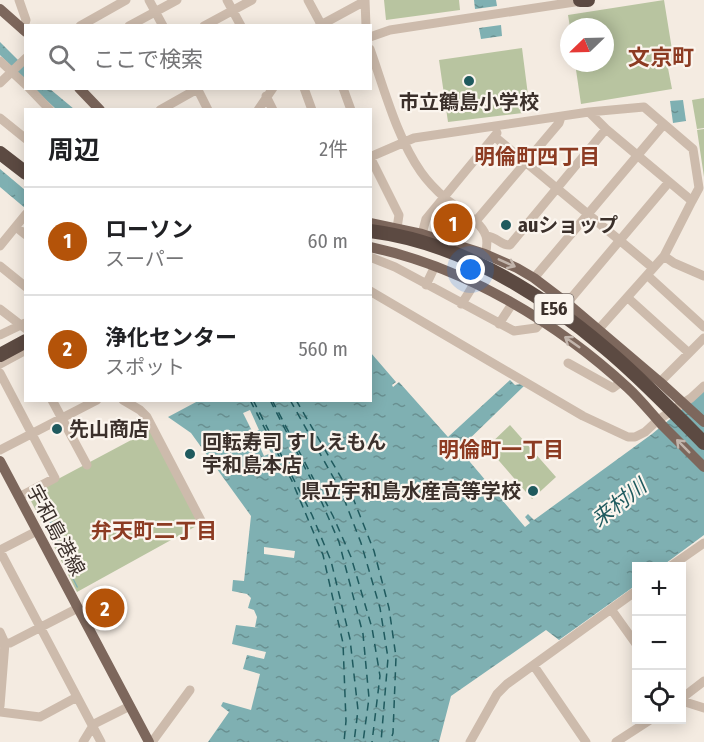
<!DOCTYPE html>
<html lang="ja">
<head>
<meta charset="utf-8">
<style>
  body { margin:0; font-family:"Fira Sans Condensed","Noto Sans JP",sans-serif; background:#f6f6f6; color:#202124 }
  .controls { position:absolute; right:18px; bottom:18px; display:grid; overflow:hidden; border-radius:0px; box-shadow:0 3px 15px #0003 }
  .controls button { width:54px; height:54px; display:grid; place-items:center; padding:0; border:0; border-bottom:2px solid #e0e0e0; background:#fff; color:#202124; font:30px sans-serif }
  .compass { position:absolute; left:560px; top:18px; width:54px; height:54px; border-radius:50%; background:#fff; box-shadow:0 3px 15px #0003; rotate:247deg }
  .you { position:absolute; left:471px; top:270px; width:21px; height:21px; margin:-15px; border:4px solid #fff; border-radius:50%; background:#1a73e8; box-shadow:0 0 0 9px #1a73e833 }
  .badge { display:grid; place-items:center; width:39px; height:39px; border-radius:50%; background:#b45309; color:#fff; font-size:20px; font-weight:700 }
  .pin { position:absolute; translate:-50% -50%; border:3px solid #fff; box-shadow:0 2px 6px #0006 }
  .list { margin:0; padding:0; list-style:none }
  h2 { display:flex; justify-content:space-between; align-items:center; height:78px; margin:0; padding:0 24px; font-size:26px }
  h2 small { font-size:20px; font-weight:400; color:#757577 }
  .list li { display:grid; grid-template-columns:39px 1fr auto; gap:18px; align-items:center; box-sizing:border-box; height:108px; padding:0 24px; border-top:2px solid #e0e0e0 }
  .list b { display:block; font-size:22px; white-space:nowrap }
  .list p { margin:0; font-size:20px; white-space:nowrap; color:#757577 }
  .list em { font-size:20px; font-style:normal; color:#757577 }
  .icon { flex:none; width:33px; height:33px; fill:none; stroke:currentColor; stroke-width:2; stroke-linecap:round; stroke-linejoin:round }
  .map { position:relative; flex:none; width:704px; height:742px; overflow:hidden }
  .search { position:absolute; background:#fff; box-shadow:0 3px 15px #0003; left:24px; top:24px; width:348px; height:66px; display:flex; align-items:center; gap:15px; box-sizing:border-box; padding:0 21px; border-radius:0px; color:#757577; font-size:22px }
  .panel { position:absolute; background:#fff; box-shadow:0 3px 15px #0003; left:24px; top:108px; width:348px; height:294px; border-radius:0px }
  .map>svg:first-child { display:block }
</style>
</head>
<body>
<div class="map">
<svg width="704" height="742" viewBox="0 0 704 742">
  <defs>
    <pattern id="water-ripples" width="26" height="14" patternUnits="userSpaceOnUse" patternTransform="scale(1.5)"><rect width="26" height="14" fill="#7fb0b2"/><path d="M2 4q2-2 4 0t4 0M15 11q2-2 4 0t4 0" fill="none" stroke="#699091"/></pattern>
  </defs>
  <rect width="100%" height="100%" fill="#f4ebe1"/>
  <path fill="#b8c4a0" d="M384,0H459L460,10L386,20Z
    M664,0L674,62L667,63L672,89L581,104L575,63H605V27H570L568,15Z
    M522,48L529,103L523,113L448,122L439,60Z
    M704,98V128L697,129L692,100Z
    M704,129V177L697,130Z
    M510,425L556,477L532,499L487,447Z
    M150,430L200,524L77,592L28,495Z"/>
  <path fill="url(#water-ripples)" d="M474,0H496L497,6L475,9Z
    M501,25L502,36L481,39L479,28Z
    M0,42L25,67V80L0,55Z
    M34,89H50L74,109H56Z
    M683,100L686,121L673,123L670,101Z
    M0,169L25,190V208L0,187Z
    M371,353L396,382L392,385L393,387L399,382L448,437L510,380L515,385L520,384L524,386L459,449L525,527L530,523L525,517L528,514L534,520L652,434L704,391V535L662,566H636V585L559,640L546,630L451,696L439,742H208L229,712L221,706L223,702L251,710L260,674L243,669L247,655L264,659L266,652L232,644L236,625L259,628L255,627L257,617L254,610L248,608L251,598L247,594L232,591L233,580L244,581L251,516L191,433L168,417L198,401L370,400Z
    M51,509L53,513L44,518L47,523L52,521L56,529L54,531L68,561L67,566L78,587L77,588L41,515Z"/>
  <path fill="#f4ebe1" d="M250,410L259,430L253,433L243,413Z
    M261,433L271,453L264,456L255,436Z
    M264,547L295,551L294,558L264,554Z"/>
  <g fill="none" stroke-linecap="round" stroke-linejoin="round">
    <path stroke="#1f5a5e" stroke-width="1.5" stroke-dasharray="8 6" stroke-linecap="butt" d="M250,400L292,481L323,555L343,643L346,721L344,742
      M253,400L312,515L331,561L350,639L358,710L354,742
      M270,400L316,489L339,542L363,634L369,698L363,742
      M272,400L333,516L351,557L372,628L380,676L372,742
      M290,400L341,491L361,543L380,608L388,658L381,742
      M296,400L353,498L374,551L389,608L396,657L393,733L390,742"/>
    <path stroke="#cdbbac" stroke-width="9" d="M19,0L26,20L23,30
      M149,0L163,26
      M227,0L241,26
      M308,0L322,26
      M365,0L366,26
      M80,26L126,0
      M129,26L177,0
      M204,26L252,0
      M319,26L365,1
      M370,37L390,30L581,1
      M370,49C384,88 397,138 421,172C428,182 437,191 446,199C458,209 481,221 486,236C491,254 472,290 461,304
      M0,61L26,85
      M0,83L26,58
      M29,88L50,110
      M197,88L208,110
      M304,88L312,110
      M343,88L351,110
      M266,96L273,110
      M160,110L199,88
      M258,110L273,88
      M589,112L606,129L692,201L664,256L598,330
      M0,118L26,139
      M495,137L653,268
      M370,157L414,138L589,112L644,107L693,149L699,188L692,201
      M370,157L399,215L397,228
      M475,222L559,123L561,117
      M16,227L26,235
      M422,234L426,219L497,133
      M486,236C498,237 501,246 510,245L606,129
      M449,243L462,236L473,221
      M0,246L26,214
      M664,256L674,263L704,276
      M370,257L395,267L514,331L536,328L541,322
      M0,266L26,287
      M647,275L704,327
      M534,278L664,124
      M426,285L435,266
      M370,291L583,416L628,437H635L645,432L658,420L691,398L704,386
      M628,298L689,353L660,382
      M567,303L669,182
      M0,309L26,329
      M499,324L512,304
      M0,335L25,323
      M689,353L704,338
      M568,363L613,388L621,382
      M0,364L26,350
      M0,373L55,478L19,497
      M52,400L87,465
      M123,400L140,410L147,417L207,532
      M0,450L97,400
      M0,550L37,531
      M0,551L101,742
      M671,566L704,543
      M611,609L636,644
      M0,632L5,643H0
      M534,666L586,742
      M682,698L704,681
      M682,701L704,708
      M0,706L5,643H10L78,608
      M0,712L40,717L77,697
      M83,742L94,724L130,706
      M152,742L190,690
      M470,742L497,694L507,684L636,591
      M616,742L650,720"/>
    <path stroke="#7d675c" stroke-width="10" d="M0,9L26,32
      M79,88L100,110
      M370,223L422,234L485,254L517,268L534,278L567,303L660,382L704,422
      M370,247C465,267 558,323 628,388C640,399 651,413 662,425C676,439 690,453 704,467
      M0,461L149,742"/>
    <path stroke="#5c4a42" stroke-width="14" d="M580,0H588
      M0,153L26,173
      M0,355L26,341"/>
    <path stroke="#5c4a42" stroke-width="14" d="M370,231C458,242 539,292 605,348C640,377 672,411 704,443"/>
  </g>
  <defs><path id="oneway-shaft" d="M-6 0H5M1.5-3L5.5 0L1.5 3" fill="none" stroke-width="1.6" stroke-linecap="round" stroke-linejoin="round" transform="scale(1.5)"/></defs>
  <g stroke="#c2b5ac">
    <use href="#oneway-shaft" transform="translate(507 263) rotate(24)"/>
    <use href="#oneway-shaft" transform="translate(572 342) rotate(-145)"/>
    <use href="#oneway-shaft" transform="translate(683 446) rotate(-135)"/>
  </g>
  <g fill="#1f5a5e" stroke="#fbf5ee" stroke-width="2">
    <circle cx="469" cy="81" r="6"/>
    <circle cx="506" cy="225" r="6"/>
    <circle cx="57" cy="429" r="6"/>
    <circle cx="190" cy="454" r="6"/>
    <circle cx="533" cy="491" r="6"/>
  </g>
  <g text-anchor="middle" stroke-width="4.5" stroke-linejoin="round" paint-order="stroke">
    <rect fill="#fbf5ee" stroke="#756b66" stroke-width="1.5" x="534.5" y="294" width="39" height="30" rx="4.5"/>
    <g font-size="18" font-weight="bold" fill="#3b302b">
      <text x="554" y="315">E56</text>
    </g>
    <g font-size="20" font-weight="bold" fill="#3b302b" stroke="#fbf5ee" text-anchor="start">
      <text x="469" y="109" text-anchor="middle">市立鶴島小学校</text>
      <text x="518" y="232">auショップ</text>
      <text x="69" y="436">先山商店</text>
      <text x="202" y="449">回転寿司 すしえもん<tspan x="202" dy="23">宇和島本店</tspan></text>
      <text x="521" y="498" text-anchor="end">県立宇和島水産高等学校</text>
    </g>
    <g font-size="20" fill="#3b302b" stroke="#fbf5ee">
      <text transform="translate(56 530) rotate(62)" y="7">宇和島港線</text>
    </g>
    <g font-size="21" font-weight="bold" fill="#8c3b22" stroke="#fbf5ee">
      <text x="537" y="164">明倫町四丁目</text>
      <text x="501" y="457">明倫町一丁目</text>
      <text x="154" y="538">弁天町二丁目</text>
    </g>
    <g font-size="21" font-style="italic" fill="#1f5a5e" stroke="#fbf5ee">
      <text transform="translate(619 503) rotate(-38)" y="7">来村川</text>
    </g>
    <g font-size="22" font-weight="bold" fill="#8c3b22" stroke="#fbf5ee">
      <text x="661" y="65">文京町</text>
    </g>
  </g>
</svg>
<div class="controls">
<button>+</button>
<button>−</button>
<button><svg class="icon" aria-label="locate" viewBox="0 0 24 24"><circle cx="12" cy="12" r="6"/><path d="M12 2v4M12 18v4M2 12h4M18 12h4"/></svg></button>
</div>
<svg class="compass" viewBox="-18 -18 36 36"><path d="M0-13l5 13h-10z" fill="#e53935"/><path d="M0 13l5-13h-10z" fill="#757577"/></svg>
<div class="you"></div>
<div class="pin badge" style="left:453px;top:223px">1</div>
<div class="pin badge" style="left:105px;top:608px">2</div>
<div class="search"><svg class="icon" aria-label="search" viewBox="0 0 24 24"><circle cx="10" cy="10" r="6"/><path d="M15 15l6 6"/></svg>ここで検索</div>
<section class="panel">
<h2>周辺<small>2件</small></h2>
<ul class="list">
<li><span class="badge">1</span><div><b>ローソン</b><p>スーパー</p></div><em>60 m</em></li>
<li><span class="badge">2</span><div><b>浄化センター</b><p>スポット</p></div><em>560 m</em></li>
</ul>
</section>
</div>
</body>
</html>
